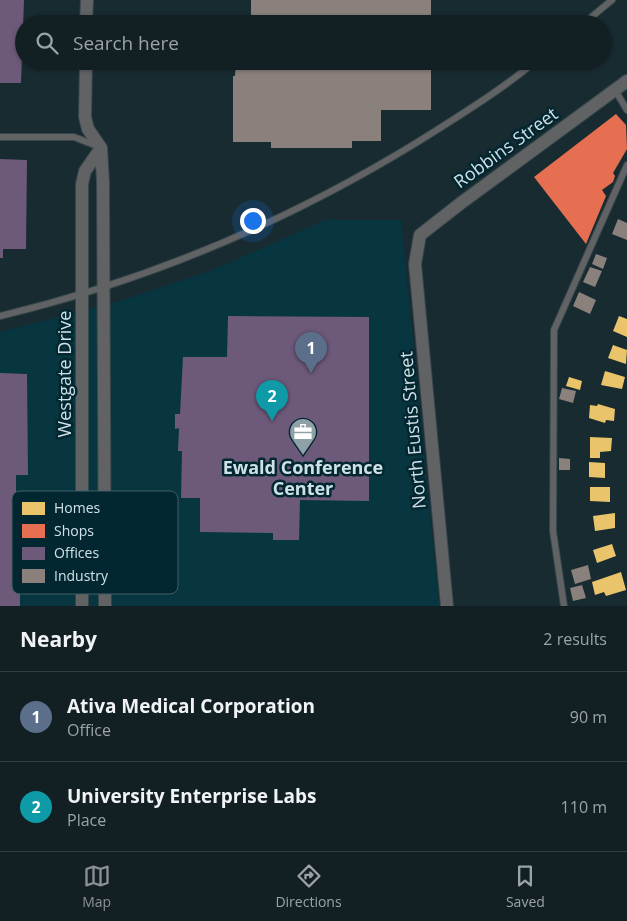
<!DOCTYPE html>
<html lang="en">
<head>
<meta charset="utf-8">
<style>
  body { margin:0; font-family:"Open Sans",sans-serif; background:#1b282c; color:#f1f3f6 }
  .you { position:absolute; left:252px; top:220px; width:18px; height:18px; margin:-12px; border:4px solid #fff; border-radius:50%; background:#1a73e8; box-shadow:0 0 0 8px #1a73e833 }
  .badge { display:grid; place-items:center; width:32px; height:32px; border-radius:50%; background:#8c9099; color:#fff; font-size:16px; font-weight:700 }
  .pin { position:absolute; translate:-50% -41px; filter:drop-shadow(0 1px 2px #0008) }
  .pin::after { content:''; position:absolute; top:26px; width:18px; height:15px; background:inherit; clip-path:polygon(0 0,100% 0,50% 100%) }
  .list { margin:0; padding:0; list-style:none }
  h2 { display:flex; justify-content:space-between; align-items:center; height:65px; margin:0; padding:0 20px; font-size:21px }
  h2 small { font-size:16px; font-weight:400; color:#9ca3a6 }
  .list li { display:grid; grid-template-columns:32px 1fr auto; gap:15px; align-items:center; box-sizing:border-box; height:90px; padding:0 20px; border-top:1px solid #313e41 }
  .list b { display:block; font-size:19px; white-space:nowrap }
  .list p { margin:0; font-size:16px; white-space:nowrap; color:#9ca3a6 }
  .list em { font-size:16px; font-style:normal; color:#9ca3a6 }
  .icon { flex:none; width:28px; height:28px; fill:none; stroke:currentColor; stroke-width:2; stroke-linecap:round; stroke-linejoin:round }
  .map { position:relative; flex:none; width:627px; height:606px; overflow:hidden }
  .search { position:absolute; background:#122024; box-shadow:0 1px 4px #0004; left:15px; right:15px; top:15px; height:55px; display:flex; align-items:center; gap:12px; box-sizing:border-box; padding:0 18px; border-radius:28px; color:#9ca3a6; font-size:19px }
  .sheet { height:245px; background:#122024 }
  nav { display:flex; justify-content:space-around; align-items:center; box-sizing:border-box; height:70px; border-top:1px solid #313e41; background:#122024; font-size:14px; color:#9ca3a6 }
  nav a { display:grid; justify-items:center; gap:2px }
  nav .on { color:#8c9099 }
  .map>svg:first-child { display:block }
</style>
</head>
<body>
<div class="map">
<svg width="627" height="606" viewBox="0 0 627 606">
  <rect width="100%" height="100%" fill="#182b30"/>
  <path fill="#083640" d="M326,220H401L439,606H0V332L120,301L210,271Z"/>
  <path fill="#e9c46a" d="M619,316L627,319V337L613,331Z
    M613,345L627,350L626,364L608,358Z
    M605,371L625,377L622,389L601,385Z
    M569,377L582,381L580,390L566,386Z
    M598,404L615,409L614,421L606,420L605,423L589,418L590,405L597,406Z
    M590,437L612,438L611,451L600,452V458H590Z
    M589,462L605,463V478L589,477Z
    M590,487H610V502L590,501Z
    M615,513V528L595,531L593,516Z
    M612,544L616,556L597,563L593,550Z
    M621,572L626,590L606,596L604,592L595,595L592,582Z"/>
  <path fill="#e76f51" d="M616,114L626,125L627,149L613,173L615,176L613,182L602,190L606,196L586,244L534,177Z"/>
  <path fill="#6d597a" d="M0,0H24L21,83H0Z
    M0,159L27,160L26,249H3V258H0Z
    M228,316L369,317V501L300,500L299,540H273V533L200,532V498H181L182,451H178L179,428L175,429V414H180L183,357H227Z
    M0,373L27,374L28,475H16V536H20V606H0Z"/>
  <path fill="#8a817c" d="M251,0H431V24H258V17H251Z
    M236,61H431V110H381V141H352V148H271V142H233V76H235Z
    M618,219L627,223V240L612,234Z
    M596,254L607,258L603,269L592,264Z
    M590,267L602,271L595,287L583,282Z
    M579,292L596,300L590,314L573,306Z
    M562,388L576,391L573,403L559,399Z
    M559,458L570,459V470H559Z
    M588,565L591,579L575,584L571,570Z
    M582,585L586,598L573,601L570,588Z"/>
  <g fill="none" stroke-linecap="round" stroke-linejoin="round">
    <defs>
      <path id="service" d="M583,24L612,0
        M615,90L627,110
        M0,137H74L97,146
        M0,316C155,279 305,214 440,128C473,107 506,86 536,61
        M564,606L553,531L554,330L627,165"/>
      <path id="minor" d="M86,24L87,0
        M86,61L85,117L88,129L101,148L103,182L105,606
        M82,606V184L85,171L101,148
        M447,606L415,264L420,235L461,203L627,81"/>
    </defs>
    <use href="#service" stroke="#37474c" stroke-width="8"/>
    <use href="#minor" stroke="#37474c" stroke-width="14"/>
    <use href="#service" stroke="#606263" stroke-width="6"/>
    <use href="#minor" stroke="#606263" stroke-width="12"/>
  </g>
  <defs>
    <symbol id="office-pin" viewBox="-11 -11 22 30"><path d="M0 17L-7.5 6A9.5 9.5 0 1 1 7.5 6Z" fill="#8fa1a7" stroke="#032730"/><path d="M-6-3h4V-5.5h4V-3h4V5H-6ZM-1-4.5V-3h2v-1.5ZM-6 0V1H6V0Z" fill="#fff"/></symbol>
  </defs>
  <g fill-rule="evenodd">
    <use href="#office-pin" x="287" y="416" width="32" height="43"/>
  </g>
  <g text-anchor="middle" stroke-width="5" stroke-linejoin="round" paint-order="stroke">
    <g font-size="18" fill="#cfe1e7" stroke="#032730">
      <text transform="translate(506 148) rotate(-36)" y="6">Robbins Street</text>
      <text transform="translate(65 374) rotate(-90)" y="6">Westgate Drive</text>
      <text transform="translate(413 430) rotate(-95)" y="6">North Eustis Street</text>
    </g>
    <g font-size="18" font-weight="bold" fill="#cfe1e7" stroke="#032730">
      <text x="303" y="474">Ewald Conference<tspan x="303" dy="21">Center</tspan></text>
    </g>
  </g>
  <rect x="12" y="491" width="166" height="103" rx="8" fill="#032730" stroke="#405f67" stroke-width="1"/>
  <rect x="22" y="502" width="23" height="13" fill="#e9c46a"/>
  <rect x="22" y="524" width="23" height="14" fill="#e76f51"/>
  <rect x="22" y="547" width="23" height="13" fill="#6d597a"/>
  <rect x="22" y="569" width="23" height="14" fill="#8a817c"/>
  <g font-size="14" fill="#cfe1e7">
    <text x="54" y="513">Homes</text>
    <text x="54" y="536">Shops</text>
    <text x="54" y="558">Offices</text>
    <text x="54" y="581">Industry</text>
  </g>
</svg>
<div class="you"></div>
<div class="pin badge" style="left:311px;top:373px;background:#5c6f8a">1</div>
<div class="pin badge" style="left:272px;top:421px;background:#0f9aa8">2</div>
<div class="search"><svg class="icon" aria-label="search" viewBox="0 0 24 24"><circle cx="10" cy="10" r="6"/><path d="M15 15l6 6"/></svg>Search here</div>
</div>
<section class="sheet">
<h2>Nearby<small>2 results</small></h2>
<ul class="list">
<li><span class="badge" style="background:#5c6f8a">1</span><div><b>Ativa Medical Corporation</b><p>Office</p></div><em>90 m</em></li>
<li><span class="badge" style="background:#0f9aa8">2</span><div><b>University Enterprise Labs</b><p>Place</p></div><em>110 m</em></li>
</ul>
</section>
<nav>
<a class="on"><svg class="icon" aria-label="map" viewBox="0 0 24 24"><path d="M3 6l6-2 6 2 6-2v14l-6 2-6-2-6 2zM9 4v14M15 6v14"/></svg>Map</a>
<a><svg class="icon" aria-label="directions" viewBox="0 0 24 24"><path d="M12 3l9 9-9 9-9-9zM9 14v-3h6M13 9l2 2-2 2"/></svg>Directions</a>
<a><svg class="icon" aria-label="saved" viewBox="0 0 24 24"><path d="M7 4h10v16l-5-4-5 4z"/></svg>Saved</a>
</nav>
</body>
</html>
